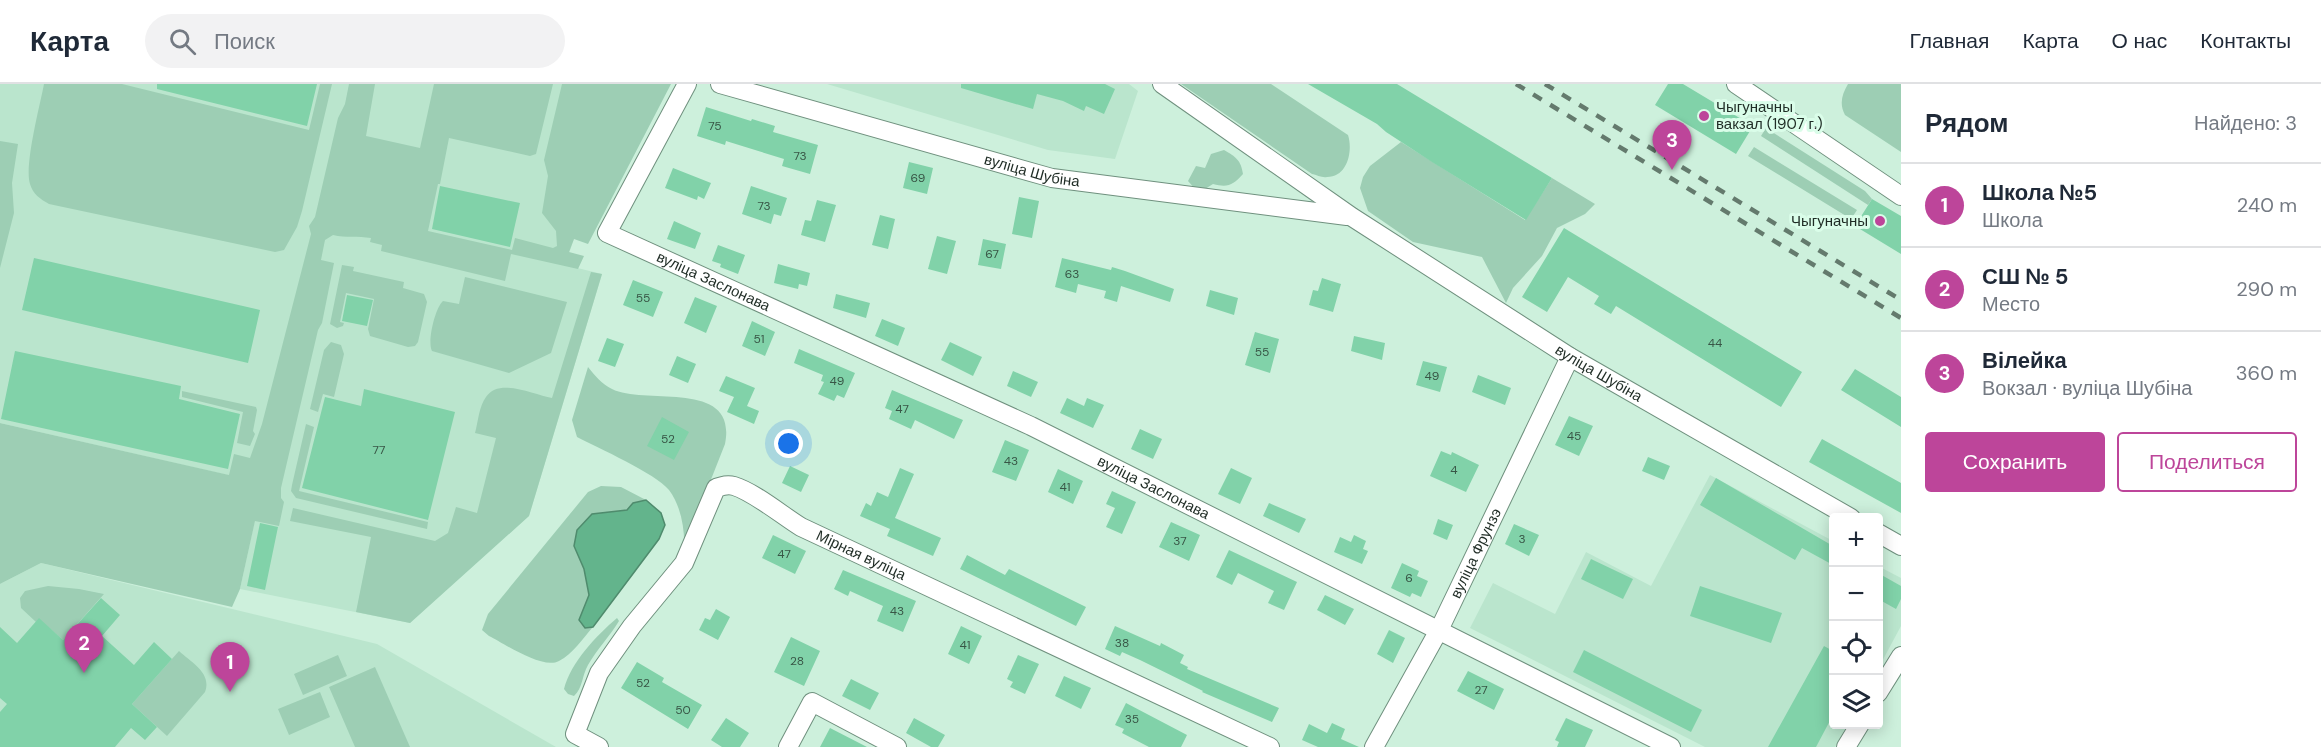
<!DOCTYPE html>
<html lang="ru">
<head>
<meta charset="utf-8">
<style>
  body { margin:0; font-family:"DM Sans",sans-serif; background:#f2f2f3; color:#1f2937 }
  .controls { position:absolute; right:18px; bottom:18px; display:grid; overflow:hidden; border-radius:6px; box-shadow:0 3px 15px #0003 }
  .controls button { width:54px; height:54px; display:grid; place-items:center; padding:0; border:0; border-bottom:2px solid #e0e1e3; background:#fff; color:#1f2937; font:30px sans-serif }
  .you { position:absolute; left:789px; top:360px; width:21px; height:21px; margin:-15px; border:4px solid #fff; border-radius:50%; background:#1a73e8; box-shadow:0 0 0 9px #1a73e833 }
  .badge { display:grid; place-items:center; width:39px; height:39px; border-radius:50%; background:#bd459a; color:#fff; font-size:20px; font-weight:700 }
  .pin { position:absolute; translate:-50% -50px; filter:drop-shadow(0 2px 3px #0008) }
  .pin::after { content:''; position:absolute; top:32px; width:21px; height:18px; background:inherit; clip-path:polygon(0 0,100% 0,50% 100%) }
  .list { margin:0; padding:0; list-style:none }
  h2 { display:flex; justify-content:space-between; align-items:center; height:78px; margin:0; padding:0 24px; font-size:26px }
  h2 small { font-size:20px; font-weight:400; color:#747a83 }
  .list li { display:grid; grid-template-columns:39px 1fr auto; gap:18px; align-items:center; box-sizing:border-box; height:84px; padding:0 24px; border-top:2px solid #e0e1e3 }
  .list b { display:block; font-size:22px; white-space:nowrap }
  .list p { margin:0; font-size:20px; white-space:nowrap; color:#747a83 }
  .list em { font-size:20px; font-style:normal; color:#747a83 }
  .actions { display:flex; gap:12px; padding:18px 24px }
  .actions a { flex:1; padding:14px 0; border:2px solid #bd459a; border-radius:6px; text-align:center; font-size:21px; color:#bd459a }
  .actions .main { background:#bd459a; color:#fff }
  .icon { flex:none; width:33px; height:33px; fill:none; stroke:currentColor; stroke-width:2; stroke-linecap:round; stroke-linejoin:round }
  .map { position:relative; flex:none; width:1901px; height:663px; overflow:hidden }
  header { display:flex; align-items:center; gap:36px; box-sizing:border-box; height:84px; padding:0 30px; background:#fff; border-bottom:2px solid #e0e1e3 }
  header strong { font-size:28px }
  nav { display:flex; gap:33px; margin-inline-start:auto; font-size:21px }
  .search { width:420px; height:54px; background:#f2f2f3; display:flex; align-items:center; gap:15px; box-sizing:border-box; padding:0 21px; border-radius:33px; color:#747a83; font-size:22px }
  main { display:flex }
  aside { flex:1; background:#fff }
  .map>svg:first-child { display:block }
</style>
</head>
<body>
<header>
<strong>Карта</strong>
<div class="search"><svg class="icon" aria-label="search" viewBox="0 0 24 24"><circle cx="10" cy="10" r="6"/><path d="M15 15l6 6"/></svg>Поиск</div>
<nav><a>Главная</a><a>Карта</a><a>О нас</a><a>Контакты</a></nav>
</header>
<main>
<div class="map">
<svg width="1901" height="663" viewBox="0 0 1901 663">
  <rect width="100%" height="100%" fill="#cdf0dc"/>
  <path fill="#bae5cd" d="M0,0H627L565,181L602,190L529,432L410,539L240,505L263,399L0,339Z
    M827,0H1129L1138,7L1115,75L1048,66Z
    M1710,391L1833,457L1834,640L1847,641L1835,663H1705L1470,544L1493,499L1555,530L1586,468L1651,502Z
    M41,479L377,560L556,663H0V500Z
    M1878,482L1901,494V542L1879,583Z"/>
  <path fill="#9dceb4" d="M44,0H122L309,46L320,0H332L302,127L297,143L284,166L275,168L49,120C40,115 33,110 30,100C24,82 40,21 44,0Z
    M349,0H375L366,52L420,64L434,0H553L536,70L530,72L449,54L440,100H438L428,147L512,166L515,154L553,164L557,162L556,147L542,129L548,92L544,76L562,0H671L588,160L574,155L569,168L584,172L578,185L511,170L505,197L381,167L382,161L370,158L371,154C358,152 346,154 333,151L325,156L321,176L334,179L322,239L318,246L281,404V414L284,418L279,442L255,437L240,505L232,523L41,479L0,500V339L229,391L234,370L250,374L262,340L311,150L309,142L315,133L338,34L345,20Z
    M1181,0H1271L1348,51C1353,66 1348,93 1327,93C1322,94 1317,91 1312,90Z
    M1848,0H1901V68L1845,31C1839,20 1842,10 1848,0Z
    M1766,44L1865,107L1872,115L1868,121L1761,52Z
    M0,57L18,60L12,99L14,129L0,184Z
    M1401,58L1525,136L1552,94L1595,120L1585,130L1557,144L1542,172L1513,204L1506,219L1482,173L1413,158L1368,127L1360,104L1363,93L1370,82Z
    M1754,63L1857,126L1851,135L1748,72Z
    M1224,66C1236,73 1241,76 1243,90C1233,101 1228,104 1213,100L1205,105L1196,106L1188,97L1196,82L1205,84L1211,70Z
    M342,181L354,183L353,187L404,198L403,204L424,210L427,218L418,258L415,262L408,263L370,252L368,245L374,215L346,209L340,238L344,239L343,242L337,244L330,240Z
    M591,188L602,190L529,432L410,539L356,528L371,453L290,437L293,424L435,457L448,449L456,423L477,429L496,354L475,349C478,338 479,322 486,313C499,293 534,311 552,314Z
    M465,193L567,218L551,269L509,289L432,267C427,258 435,224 443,217L459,220Z
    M331,258L341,261L344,270L334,313L323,310L318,328L310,325L324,266Z
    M588,283C595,292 602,300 612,305C646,322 738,294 725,360L684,464C685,445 681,422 669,406C655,389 598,364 577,353L572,336Z
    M182,307L256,323L257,326L253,347L255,350L250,362L237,359L243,328L182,313Z
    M306,340L314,343L299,407L428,438L427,445L296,414L291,407L292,401Z
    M601,402L621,403L646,416L633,419L627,426L592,430L574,462L584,485L589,511L579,536L585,544L593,543C583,554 573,570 559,577C543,586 505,560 489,552L482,546L488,530L588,408Z
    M48,502L79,505L104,510L63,556L39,535L36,538L21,524L20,514L25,507Z
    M617,534L619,537C610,552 597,565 588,581C582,591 583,604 574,612L568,610L564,605C571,578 596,552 617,534Z
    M179,567C192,579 212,589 205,608L167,652L132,620Z
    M338,571L347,592L303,611L294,590Z
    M375,583L410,663H355L329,603Z
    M320,608L330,633L289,651L278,625Z"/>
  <path fill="#63b48c" stroke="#4f8b6d" stroke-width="1.5" d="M646,416L661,429L665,441L659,455L593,543L585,544L579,536L589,511L584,485L574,462L577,446L592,430L627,426L633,419Z"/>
  <path fill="#81d2a9" d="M157,0H317L307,42L157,5Z
    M961,0H1105L1115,5L1104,30L1086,22L1084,27L1063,17L1037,10L1033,25L961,4Z
    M1308,0H1397L1552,94L1526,136L1432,78L1386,48L1377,40Z
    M1668,0H1683L1753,42L1736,70L1655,21Z
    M706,23L751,37L752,35L775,42L773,48L818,61L810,90L782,82L784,75L726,57L725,61L697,52Z
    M909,78L933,84L927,110L903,104Z
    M673,84L711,99L704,115L698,112L697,116L665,104Z
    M440,102L520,119L510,163L432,145Z
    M751,102L787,114L781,132L774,130L771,140L742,130Z
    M1019,113L1039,117L1032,154L1012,150Z
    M1872,115L1901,132V170L1855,142Z
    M817,116L836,121L825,158L801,151L805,136L811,137Z
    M880,131L895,135L888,165L872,161Z
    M674,137L701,149L695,165L667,155Z
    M1564,144L1802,288L1781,323L1616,222L1611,230L1594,220L1599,212L1568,193L1547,228L1522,213Z
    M937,152L956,157L947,190L928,185Z
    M983,155L1006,160L1001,185L978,181Z
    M718,161L745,171L738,190L720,183L721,180L712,177Z
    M34,174L260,226L248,279L22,226Z
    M1062,174L1111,186L1112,183L1125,187L1174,205L1170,218L1121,202L1117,218L1104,214L1106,207L1078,200L1076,209L1055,203Z
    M778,180L810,189L807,202L799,200L798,205L774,199Z
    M1322,194L1341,200L1333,228L1309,221L1313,206L1318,207Z
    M633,196L663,208L653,233L623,221Z
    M1210,206L1238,214L1234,231L1206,222Z
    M836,210L870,219L866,234L833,224Z
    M347,211L373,216L367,242L342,237Z
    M695,213L717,222L706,249L684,239Z
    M882,235L905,244L898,262L875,252Z
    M752,237L775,248L765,272L742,262Z
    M1255,248L1279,255L1270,289L1245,281Z
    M1354,252L1385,259L1382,276L1351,267Z
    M607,254L624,260L615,283L598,277Z
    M950,258L982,273L973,292L941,276Z
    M799,265L855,289L844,314L837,311L834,317L818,310L824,298L821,297L823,291L794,279Z
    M15,267L181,302L179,315L240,330L228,385L1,335Z
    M677,272L696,280L688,299L669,291Z
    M1423,277L1447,283L1440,308L1416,301Z
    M1855,285L1901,313V343L1841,306Z
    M1013,287L1038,298L1031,313L1007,302Z
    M1478,291L1511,304L1505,321L1472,308Z
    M726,292L755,304L747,322L759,327L754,340L727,328L734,313L719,307Z
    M364,305L455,328L428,436L302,404L325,313L361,322Z
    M892,306L963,336L954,355L915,336L911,345L889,335L892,327L885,324Z
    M1067,314L1084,322L1087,314L1104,321L1093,344L1060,329Z
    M1569,332L1593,342L1579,372L1555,361Z
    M662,333L689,348L674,376L647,362Z
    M1140,345L1162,355L1153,375L1131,365Z
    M1822,355L1901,399V429L1809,378Z
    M1005,356L1029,366L1016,397L992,388Z
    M1441,367L1451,371L1452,368L1479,381L1466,408L1430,392Z
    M1648,373L1670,382L1664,396L1642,387Z
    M790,382L809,391L801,408L782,399Z
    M900,384L914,390L895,434L941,454L933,472L887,452L890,445L860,432L866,419L871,422L877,408L888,413Z
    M1231,384L1252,394L1240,420L1218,410Z
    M1058,385L1083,397L1073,420L1048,408Z
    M1716,394L1833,462V481L1802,464L1795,476L1700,421Z
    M1112,407L1136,418L1122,450L1106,443L1115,424L1106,420Z
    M1269,419L1306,435L1299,449L1263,432Z
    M1438,435L1453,441L1447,456L1433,450Z
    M1171,438L1200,451L1189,477L1159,463Z
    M260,439L278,443L265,506L247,502Z
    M1514,440L1539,451L1529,472L1505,460Z
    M773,451L806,467L795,490L762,474Z
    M1354,451L1366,457L1363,465L1368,467L1362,480L1334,468L1340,453L1351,458Z
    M1229,466L1297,498L1284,526L1268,519L1274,507L1238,489L1232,501L1216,493Z
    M967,471L1005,491L1009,485L1086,523L1076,542L960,485Z
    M1591,475L1633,495L1623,515L1581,495Z
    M1402,479L1419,487L1417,492L1428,497L1421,513L1412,509L1410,513L1391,504Z
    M843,486L916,517L903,548L877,537L883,522L850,507L848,512L834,505Z
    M1878,489L1901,502V515L1896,525L1878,515Z
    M1700,502L1782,529L1771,559L1690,532Z
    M1325,511L1354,525L1345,541L1317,526Z
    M101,514L120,531L102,552L134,581L154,558L172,575L132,620L157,643L145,656L131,644L115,663H0V628L7,620L0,614V543L17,559L39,534L63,556Z
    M716,525L730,533L718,556L699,546L705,534L710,536Z
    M961,542L982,552L969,580L948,570Z
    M1115,542L1160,562L1161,559L1184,571L1180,579L1188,583L1187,585L1279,624L1272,638L1202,608L1203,607L1140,576L1122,568L1120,572L1105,565Z
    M1389,546L1405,554L1393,579L1377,570Z
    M791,553L820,567L804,602L774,588Z
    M1824,562L1833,567V631L1816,663H1768Z
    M1584,566L1702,626L1691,648L1573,588Z
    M1018,571L1039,580L1025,610L1010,603L1013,598L1007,595Z
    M637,578L664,594L662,598L702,621L688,645L621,604Z
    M1468,587L1504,605L1494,626L1457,607Z
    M1064,592L1091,604L1081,625L1055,612Z
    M851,595L879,609L870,626L842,612Z
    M1126,619L1187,651L1181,663H1149L1122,649L1124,645L1115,641Z
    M726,634L749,649L740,663H722L711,656Z
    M914,634L945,651L938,663H931L906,649Z
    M1566,634L1593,646L1585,663H1557L1559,658L1555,656Z
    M1332,639L1345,645L1341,655L1359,663H1318L1302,656L1309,640L1327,649Z
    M830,644L867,663H820Z"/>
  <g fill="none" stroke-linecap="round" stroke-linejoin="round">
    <defs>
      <g id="minor">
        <path id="s1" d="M687,0L607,149L1031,342L1671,663"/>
        <path id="s2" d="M720,0L1052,94L1347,132"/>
        <path id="s3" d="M1162,0L1352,133L1570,273L1851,434"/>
        <path d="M1736,0L1901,112"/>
        <path d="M1878,449L1901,462"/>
        <path d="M1878,609L1901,572"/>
        <path id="s4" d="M599,663L575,650L599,589L632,542L684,479L716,404C722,402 727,400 734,402C754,408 783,432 801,443L1270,663"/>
        <path d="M788,663L812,618L897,663"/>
        <path id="s5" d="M1374,663L1439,546L1570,273"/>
        <path d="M1846,663L1860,640"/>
      </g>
    </defs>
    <use href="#minor" stroke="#6f907e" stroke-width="20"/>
    <use href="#minor" stroke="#fff" stroke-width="18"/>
    <path stroke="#647a6d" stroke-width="4.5" stroke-dasharray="10 10" stroke-linecap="butt" d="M1516,0L1901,234
      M1545,0L1901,216"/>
  </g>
  <g fill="#bd459a" stroke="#dafde9" stroke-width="2">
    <circle cx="1704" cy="32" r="6"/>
    <circle cx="1880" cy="137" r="6"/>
  </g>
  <g text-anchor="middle" stroke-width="6" stroke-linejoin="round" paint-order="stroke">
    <g font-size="12" fill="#385646">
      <text x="715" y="46">75</text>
      <text x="800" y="76">73</text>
      <text x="918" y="98">69</text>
      <text x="764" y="126">73</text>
      <text x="992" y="174">67</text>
      <text x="1072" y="194">63</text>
      <text x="643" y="218">55</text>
      <text x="759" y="259">51</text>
      <text x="1715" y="263">44</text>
      <text x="1262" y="272">55</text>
      <text x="1432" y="296">49</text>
      <text x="837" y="301">49</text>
      <text x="902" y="329">47</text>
      <text x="1574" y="356">45</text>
      <text x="668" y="359">52</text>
      <text x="379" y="370">77</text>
      <text x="1011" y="381">43</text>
      <text x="1454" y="390">4</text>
      <text x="1065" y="407">41</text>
      <text x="1522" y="459">3</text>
      <text x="1180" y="461">37</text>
      <text x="784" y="474">47</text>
      <text x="1409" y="498">6</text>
      <text x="897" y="531">43</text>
      <text x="1122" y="563">38</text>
      <text x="965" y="565">41</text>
      <text x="797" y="581">28</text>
      <text x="643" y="603">52</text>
      <text x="1481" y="610">27</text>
      <text x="683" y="630">50</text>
      <text x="1132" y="639">35</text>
    </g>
    <g font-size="15" fill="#1f2c25" stroke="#dafde9" text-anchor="start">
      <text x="1716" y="28">Чыгуначны<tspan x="1716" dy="17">вакзал (1907 г.)</tspan></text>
      <text x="1868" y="142" text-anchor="end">Чыгуначны</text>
    </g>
    <g font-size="15" fill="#1f2c25" stroke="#dafde9">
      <text dy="5" stroke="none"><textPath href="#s2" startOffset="324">вуліца Шубіна</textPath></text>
      <text dy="5" stroke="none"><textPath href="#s1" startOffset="286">вуліца Заслонава</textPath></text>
      <text dy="5" stroke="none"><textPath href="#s3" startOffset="524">вуліца Шубіна</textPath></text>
      <text dy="5" stroke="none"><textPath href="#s1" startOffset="772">вуліца Заслонава</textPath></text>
      <text dy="5" stroke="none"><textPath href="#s5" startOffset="219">вуліца Фрунзэ</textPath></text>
      <text dy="5" stroke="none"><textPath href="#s4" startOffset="477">Мірная вуліца</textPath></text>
    </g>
  </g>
</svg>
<div class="controls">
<button>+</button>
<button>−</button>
<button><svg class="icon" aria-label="locate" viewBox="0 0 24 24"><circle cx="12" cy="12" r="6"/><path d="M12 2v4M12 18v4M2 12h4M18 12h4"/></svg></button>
<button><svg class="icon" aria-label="layers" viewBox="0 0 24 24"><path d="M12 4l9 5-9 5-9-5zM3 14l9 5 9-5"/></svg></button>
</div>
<div class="you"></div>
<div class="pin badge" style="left:230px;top:608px">1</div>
<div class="pin badge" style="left:84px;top:589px">2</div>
<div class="pin badge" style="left:1672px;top:86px">3</div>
</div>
<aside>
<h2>Рядом<small>Найдено: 3</small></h2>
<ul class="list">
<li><span class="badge">1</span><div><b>Школа №5</b><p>Школа</p></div><em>240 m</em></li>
<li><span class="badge">2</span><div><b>СШ № 5</b><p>Место</p></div><em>290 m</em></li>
<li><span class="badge">3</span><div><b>Вілейка</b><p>Вокзал · вуліца Шубіна</p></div><em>360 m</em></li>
</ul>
<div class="actions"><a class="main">Сохранить</a><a>Поделиться</a></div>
</aside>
</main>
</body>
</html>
